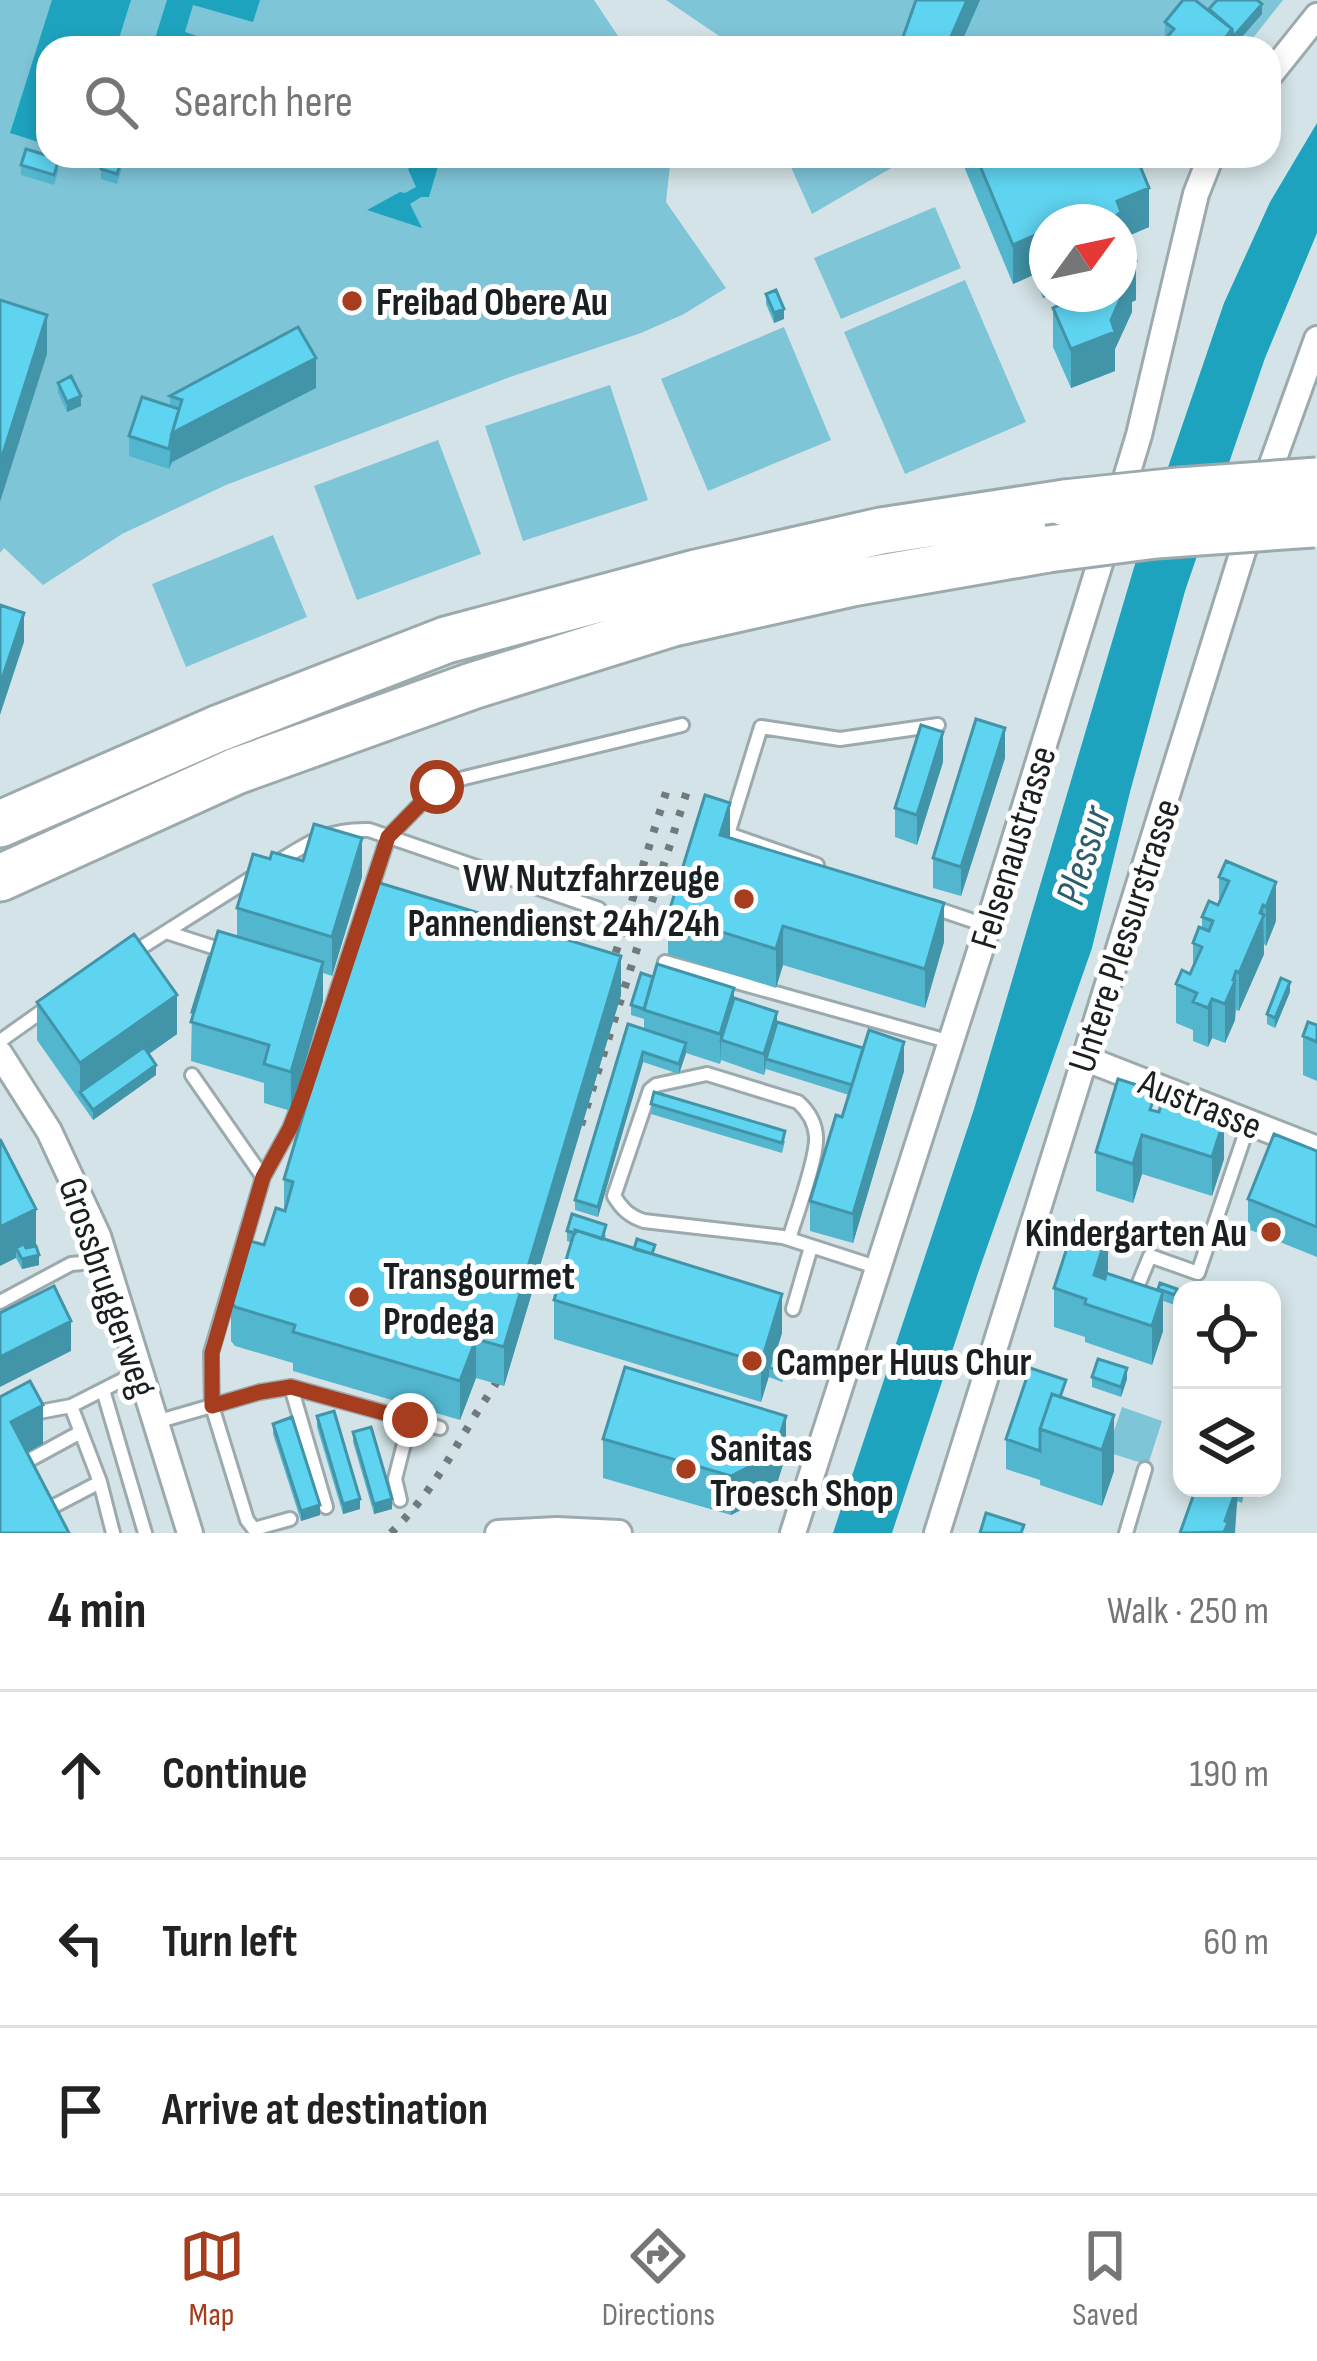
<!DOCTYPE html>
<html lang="en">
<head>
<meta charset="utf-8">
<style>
  body { margin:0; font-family:"Sofia Sans Condensed",sans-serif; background:#f2f2f2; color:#222 }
  .controls { position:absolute; right:36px; bottom:36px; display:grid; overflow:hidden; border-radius:24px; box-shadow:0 6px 18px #0003 }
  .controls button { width:108px; height:108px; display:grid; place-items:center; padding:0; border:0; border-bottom:3px solid #e0e0e0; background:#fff; color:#222; font:60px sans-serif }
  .compass { position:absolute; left:1029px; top:204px; width:108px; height:108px; border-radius:50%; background:#fff; box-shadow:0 6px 18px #0003; rotate:57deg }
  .stop { position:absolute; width:36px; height:36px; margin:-27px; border:9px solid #a53d1e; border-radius:50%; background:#fff }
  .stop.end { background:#a53d1e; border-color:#fff; box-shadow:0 3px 12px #0008 }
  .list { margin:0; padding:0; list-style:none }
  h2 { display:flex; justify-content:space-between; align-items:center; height:156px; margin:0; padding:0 48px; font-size:51px }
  h2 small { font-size:39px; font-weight:400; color:#767676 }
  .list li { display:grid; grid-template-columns:78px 1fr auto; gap:36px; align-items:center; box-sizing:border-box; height:168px; padding:0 48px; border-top:3px solid #e0e0e0 }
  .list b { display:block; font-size:45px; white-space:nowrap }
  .list em { font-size:39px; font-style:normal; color:#767676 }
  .icon { flex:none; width:66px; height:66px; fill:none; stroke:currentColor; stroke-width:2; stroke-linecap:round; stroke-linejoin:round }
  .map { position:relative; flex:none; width:1317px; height:1533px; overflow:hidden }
  .search { position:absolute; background:#fff; box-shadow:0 6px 18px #0003; left:36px; right:36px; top:36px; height:132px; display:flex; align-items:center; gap:30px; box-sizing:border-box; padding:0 42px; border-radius:36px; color:#767676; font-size:45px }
  .sheet { height:660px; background:#fff }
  nav { display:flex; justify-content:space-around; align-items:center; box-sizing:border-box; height:168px; border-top:3px solid #e0e0e0; background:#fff; font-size:33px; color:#767676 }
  nav a { display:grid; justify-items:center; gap:6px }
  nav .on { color:#a53d1e }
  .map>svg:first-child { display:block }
</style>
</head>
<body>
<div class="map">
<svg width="1317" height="1533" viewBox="0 0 1317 1533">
  <rect width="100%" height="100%" fill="#d4e3e7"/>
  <path fill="#7fc5d8" d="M0,0H594L626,48H48V156H671L666,202L726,288L684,314L641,333L510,377L226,485L122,534L43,585L4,548L0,553Z
    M666,0H1283L1245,48H737Z
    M786,156H912L812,214Z
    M935,207L961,268L841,319L814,258Z
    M965,280L1026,422L905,474L844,332Z
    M784,327L831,440L708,491L661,379Z
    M610,385L648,500L523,541L485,426Z
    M438,440L481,554L357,600L314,486Z
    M273,535L307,617L186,667L152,584Z
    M1122,1407L1162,1421L1148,1465L1107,1452Z"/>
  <path fill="#1ea3bf" d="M52,0H131L116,48H48V145L10,133Z
    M167,0H260L253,22L193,5L185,32L234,48H152Z
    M1317,123V233L1265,358L1185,591L1130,792L1092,948L977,1276L892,1533H833L974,1109L1135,564L1224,303L1270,202Z
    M430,156H441L429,197H421L410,204L422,228L367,210L400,192L405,193L416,187L408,169Z"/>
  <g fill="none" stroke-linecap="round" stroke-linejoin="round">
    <defs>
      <path id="lane" d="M273,865C308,843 326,829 369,830L599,909
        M817,865L728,834L761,727L840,739L938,725
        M932,907L988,926
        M166,932L228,952
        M131,954L256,875
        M665,962L951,1042
        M0,1041L48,1007
        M192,1075L263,1177
        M789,1239C796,1216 818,1156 816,1136C815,1122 808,1111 798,1102L707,1074L656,1085L650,1090L614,1196C622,1209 629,1216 644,1221L783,1237L879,1268
        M1134,1295L1150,1256L1198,1273L1249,1123
        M0,1302L71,1264L105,1261
        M793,1309L811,1247
        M291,1387L326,1507
        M103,1390L145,1533
        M71,1406L100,1482L113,1533
        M156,1422L260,1392L291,1387L440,1428
        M0,1426L23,1415L71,1406L140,1371
        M22,1464L79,1433
        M400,1500L395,1479L410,1420
        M54,1506L100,1482
        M290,1519L254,1529L247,1520L212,1406L211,1353L263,1177L290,1128L303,1095L388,837L437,787L464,778L682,725
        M1126,1533L1145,1469"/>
      <path id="street" d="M1269,76L1317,16
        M1263,489L1317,339
        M1119,501L1139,435L1196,194L1211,156
        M0,1054L49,1131L98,1236L190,1533
        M1084,1058L1317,1149
        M498,1533L557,1530L619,1533
        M793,1533L988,926L1109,534
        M937,1533L1252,522"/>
      <path id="highway" d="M0,824L217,729L446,640L696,573L881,531L1065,503
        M0,878L236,771L472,686L673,623L852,583L1048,549"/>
    </defs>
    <use href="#lane" stroke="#9caaae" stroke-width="18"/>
    <use href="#street" stroke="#9caaae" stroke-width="30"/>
    <use href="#highway" stroke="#9caaae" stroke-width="51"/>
    <use href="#lane" stroke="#fff" stroke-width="12"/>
    <use href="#street" stroke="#fff" stroke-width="24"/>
    <use href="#highway" stroke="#fff" stroke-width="45"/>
    <path stroke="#707a7c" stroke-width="8" stroke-dasharray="6 12" stroke-linecap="butt" d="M605,987L668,786
      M581,1125L687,791
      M391,1533C429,1495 444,1467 471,1422C485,1398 501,1381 509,1354"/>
    <defs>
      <path id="highway-bridge" d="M1065,503L1179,491L1317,481
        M1048,549L1156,535L1313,524"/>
    </defs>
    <use href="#highway-bridge" stroke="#9caaae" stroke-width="51" stroke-linecap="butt"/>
    <use href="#highway-bridge" stroke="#fff" stroke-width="45"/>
  </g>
  <path fill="#52b6cf" d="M980,0L959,48H902V40Z
    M1209,11L1262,14L1232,48H1163L1165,39V22Z
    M965,156H1136L1149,227L1126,237L1136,300L1132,302V312L1115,349V371L1071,388L1053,347V308L1058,306V298L1053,294H1119L1047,222V294H1053L1043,298L1033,275L1013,284L965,169Z
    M21,165L59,169L54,185L21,175Z
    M122,168L117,184L101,179V169Z
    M766,294L784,319L774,323L766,304Z
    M58,383L81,406L67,412L58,393Z
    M316,388L172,462L169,469L129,456V436L170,405V396Z
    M1005,758L961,896L933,888V858Z
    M943,762L917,845L895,837V808Z
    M730,838L944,942L925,1008L783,965L776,988L668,954V915Z
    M270,859L362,877L332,976L323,973V1001L291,1111L264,1103V1083L191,1061L192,1012L210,957L237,937V908Z
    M1219,877L1276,882V921L1266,946L1264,944V954L1239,1011L1236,1010L1235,1020L1225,1043L1212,1038L1208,1047L1193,1041V1030L1176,1023V984L1190,974L1193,968V943L1202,929V917L1219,903Z
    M1290,992L1275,1028L1267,1024V1014Z
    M621,995L504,1386L476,1378L460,1420L293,1371V1363L235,1346L231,1341V1302L284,1210V1179Z
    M734,998L777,1022L904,1071L853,1243L810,1231V1201L849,1095L766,1069L764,1075L721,1060L720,1064L686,1053L679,1074L643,1062L598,1217L575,1210V1200L644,1029V1019L631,1015V1005Z
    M37,1002L177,1034L149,1054L156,1075L93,1120L37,1040Z
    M1317,1025V1081L1303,1075V1036Z
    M651,1104L785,1141L782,1153L651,1114Z
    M1156,1111L1224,1159L1212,1196L1142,1174L1133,1203L1096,1191V1152Z
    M0,1139L36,1246L39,1265L22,1269L16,1258Z
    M1317,1151V1257L1248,1229V1199Z
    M567,1231L606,1235L605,1239L655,1255L782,1333L777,1349L788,1363L782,1382L769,1377V1376L761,1402L554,1339V1300L572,1243L567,1241Z
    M1108,1270L1107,1273L1158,1290L1177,1289L1175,1305L1163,1301V1331L1152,1365L1085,1342V1337L1054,1327V1288Z
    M1092,1377L1127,1379L1121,1397L1092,1387Z
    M1066,1399L1114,1415V1471L1102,1506L1040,1485V1480L1006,1469V1439Z
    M317,1416L360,1509L343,1514L317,1427Z
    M273,1424L320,1515L301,1521L273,1434Z
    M353,1432L392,1509L374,1514L353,1442Z
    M603,1439L786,1455L774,1493L731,1515L603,1478Z
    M1194,1488H1245L1242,1503L1238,1501L1235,1510V1533H1180L1194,1494Z"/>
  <path fill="#4294a9" d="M967,0H980L959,48H946Z
    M1262,4V14L1233,47V37Z
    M1232,29V48H1218Z
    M1149,188V227L1121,239L1117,222V201Z
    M1033,236V275L1013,284V245Z
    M1047,257V294H1053L1043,298V259Z
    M1136,261V300L1132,302V312L1115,349V371L1071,388V349L1111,320L1128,265Z
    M784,309V319L774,323V313Z
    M47,315V354L0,502V463Z
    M316,358V388L172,462L169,469L172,433Z
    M81,396V406L67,412V402Z
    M24,613V642L0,715V685Z
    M1005,728V758L961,896V867Z
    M943,732V762L917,845V815Z
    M730,803V842L720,835Z
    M362,838V877L332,976V937Z
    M1276,882V921L1266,946V907Z
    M944,903V942L925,1008V969Z
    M1263,905L1264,954L1239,1011V973Z
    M783,926V965L776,988V949Z
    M621,956V995L504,1386V1347Z
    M323,962V1001L291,1111V1072Z
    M1236,971L1235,1020L1225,1043V1004Z
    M1290,982V992L1275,1028V1018Z
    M734,988V1018L721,1040L720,1064V1034Z
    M177,995V1034L85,1099L80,1092V1063Z
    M1212,999V1038L1208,1047V1008Z
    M777,1012V1032L766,1059L764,1075V1054Z
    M904,1042V1071L853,1243V1214Z
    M686,1043V1053L679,1074V1064Z
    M643,1052V1062L598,1217V1207Z
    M156,1065V1075L93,1120V1110Z
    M1224,1120V1159L1212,1196V1157Z
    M1142,1135V1174L1133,1203V1164Z
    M36,1209V1248H16V1258L0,1266V1227Z
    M1108,1231V1270L1096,1307L1094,1275Z
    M39,1255V1265L22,1269V1259Z
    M1163,1292V1331L1152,1365V1326Z
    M782,1294V1333L771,1368L769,1367V1376L761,1402V1363Z
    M71,1321V1351L0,1387V1357Z
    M476,1339V1378L460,1420V1381Z
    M788,1352V1363L782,1382V1372Z
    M1127,1368V1379L1121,1397V1387Z
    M43,1405V1444L11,1461V1422Z
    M1114,1415V1471L1102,1506V1450Z
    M786,1416V1455L774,1493L731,1515V1476Z
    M1229,1488H1238L1235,1533H1224Z
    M360,1499V1509L343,1514V1504Z
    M392,1499V1509L374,1514V1504Z
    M320,1505V1515L301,1521V1511Z"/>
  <path fill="#5fd4f1" stroke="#4294a9" stroke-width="3" d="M916,0H967L946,48H921L902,40Z
    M1183,0H1195L1232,29L1218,48H1170L1163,42L1174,29L1165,22Z
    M1217,0H1257L1262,4L1233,37L1232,29L1209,9Z
    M26,149L59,159L54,175L21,165Z
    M105,156L122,158L117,174L101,169Z
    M976,156H1136L1149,188L1117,201L1121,212L1117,215L1136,261L1128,265L1132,273L1111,320L1115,332L1071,349L1053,308L1061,304L1058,297L1059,294H1119V222H1047V257L1043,259L1033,236L1013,245Z
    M776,290L784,309L774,313L766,294Z
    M0,300L47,315L0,463Z
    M298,327L316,358L172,433L182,400L170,396Z
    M71,376L81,396L67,402L58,383Z
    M142,397L179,409L172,433L169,449L129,436Z
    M0,605L24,613L0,685Z
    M976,719L1005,728L961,867L933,858Z
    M921,725L943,732L917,815L895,808Z
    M705,795L730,803L720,835L944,903L925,969L783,926L776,949L668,915Z
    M314,824L362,838L332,937L237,908L253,854L270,859L272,852L303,861Z
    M1226,861L1276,882L1266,907L1263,905L1260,913L1264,915L1239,973L1236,971L1233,980L1235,981L1225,1004L1212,999L1208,1008L1193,1002L1197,993L1176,984L1182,970L1190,974L1202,947L1193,943L1199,927L1209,931L1213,921L1202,917L1209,901L1218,905L1229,881L1219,877Z
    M373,881L621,956L504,1347L476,1339L460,1381L293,1332L295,1325L235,1307L231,1302L250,1241L264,1245L276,1208L285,1211L293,1182L284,1179Z
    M218,931L323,962L291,1072L264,1064L269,1045L191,1022Z
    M134,934L177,995L80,1063L37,1002Z
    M209,957H210L194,1012H192Z
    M657,964L734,988L720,1034L644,1010Z
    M641,973L653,977L644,1009L631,1005Z
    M1281,978L1290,982L1275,1018L1267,1014Z
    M734,998L777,1012L764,1054L721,1040Z
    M777,1022L863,1048L852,1085L766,1059Z
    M1308,1022L1317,1025V1042L1303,1036Z
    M628,1024L686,1043L679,1064L643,1052L598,1207L575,1200Z
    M869,1030L904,1042L853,1214L810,1201L836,1115L842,1117Z
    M144,1047L156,1065L93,1110L80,1092Z
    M1118,1079L1156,1091L1150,1110L1159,1112L1162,1101L1224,1120L1212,1157L1142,1135L1133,1164L1096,1152Z
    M654,1092L785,1131L782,1143L651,1104Z
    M1274,1134L1317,1151V1227L1248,1199Z
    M0,1139L36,1209L0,1227Z
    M572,1214L606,1225L602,1239L575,1230V1233L567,1231Z
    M1076,1220L1108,1231L1094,1275L1105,1279L1106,1273L1163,1292L1152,1326L1085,1304L1086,1299L1054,1288Z
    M575,1230L782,1294L761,1363L554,1300Z
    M637,1239L655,1245L652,1254L634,1249Z
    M24,1244L26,1248L36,1246L39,1255L22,1259L16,1248Z
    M1160,1283L1177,1289L1175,1295L1158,1289Z
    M54,1286L71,1321L0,1357V1313Z
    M775,1348L788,1352L782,1372L769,1367Z
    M1098,1359L1127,1368L1121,1387L1092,1377Z
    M625,1367L786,1416L774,1454L731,1476L603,1439Z
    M1030,1368L1066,1380L1060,1397L1052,1394L1040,1429V1451L1006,1439Z
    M30,1381L43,1405L11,1422L69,1533H0V1397Z
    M1052,1394L1114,1415L1102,1450L1040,1429Z
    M334,1411L360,1499L343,1504L317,1416Z
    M292,1417L320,1505L301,1511L273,1424Z
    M371,1427L392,1499L374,1504L353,1432Z
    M1196,1488H1229L1228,1490L1235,1493L1225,1521L1228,1523L1224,1532L1180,1533Z
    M986,1513L1024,1525L1021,1533H980Z"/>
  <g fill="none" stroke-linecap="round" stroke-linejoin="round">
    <path stroke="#a53d1e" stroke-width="15" d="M410,1420L291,1387L260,1392L212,1406V1353L263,1177L290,1128L303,1095L388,837L437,787"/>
  </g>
  <g fill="#a53d1e" stroke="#fff" stroke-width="4.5">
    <circle cx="352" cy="301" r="12"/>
    <circle cx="744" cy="899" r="12"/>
    <circle cx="1271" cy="1232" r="12"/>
    <circle cx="359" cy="1297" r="12"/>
    <circle cx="752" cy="1361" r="12"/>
    <circle cx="686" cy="1469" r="12"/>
  </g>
  <g text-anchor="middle" stroke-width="10" stroke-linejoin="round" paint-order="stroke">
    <g font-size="39" font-weight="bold" fill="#1a2021" stroke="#fff" text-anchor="start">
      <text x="376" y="315">Freibad Obere Au</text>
      <text x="720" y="891" text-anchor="end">VW Nutzfahrzeuge<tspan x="720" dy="45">Pannendienst 24h/24h</tspan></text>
      <text x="1247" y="1246" text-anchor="end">Kindergarten Au</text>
      <text x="383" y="1289">Transgourmet<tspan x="383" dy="45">Prodega</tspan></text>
      <text x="776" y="1375">Camper Huus Chur</text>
      <text x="710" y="1461">Sanitas<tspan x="710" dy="45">Troesch Shop</tspan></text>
    </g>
    <g font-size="39" fill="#1a2021" stroke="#fff">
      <text transform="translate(1012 847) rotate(-73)" y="14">Felsenaustrasse</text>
      <text transform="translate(1123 935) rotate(-72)" y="14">Untere Plessurstrasse</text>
      <text transform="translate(1201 1103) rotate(22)" y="14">Austrasse</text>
      <text transform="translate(109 1287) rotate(71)" y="14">Grossbruggerweg</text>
    </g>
    <g font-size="42" font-style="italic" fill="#2c5d6a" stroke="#fff">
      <text transform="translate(1082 855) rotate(-73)" y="15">Plessur</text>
    </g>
  </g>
</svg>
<div class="controls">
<button><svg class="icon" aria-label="locate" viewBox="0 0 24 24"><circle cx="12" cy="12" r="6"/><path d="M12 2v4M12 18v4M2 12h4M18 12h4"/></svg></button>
<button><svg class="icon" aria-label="layers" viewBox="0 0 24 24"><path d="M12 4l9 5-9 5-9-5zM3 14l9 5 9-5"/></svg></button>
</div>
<svg class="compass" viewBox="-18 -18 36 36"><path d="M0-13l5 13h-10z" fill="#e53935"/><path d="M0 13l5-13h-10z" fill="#767676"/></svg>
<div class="stop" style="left:437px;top:787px"></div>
<div class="stop end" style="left:410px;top:1420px"></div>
<div class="search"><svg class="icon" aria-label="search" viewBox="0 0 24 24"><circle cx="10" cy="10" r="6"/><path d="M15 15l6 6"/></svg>Search here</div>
</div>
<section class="sheet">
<h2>4 min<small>Walk · 250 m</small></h2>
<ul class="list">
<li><svg class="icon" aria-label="ahead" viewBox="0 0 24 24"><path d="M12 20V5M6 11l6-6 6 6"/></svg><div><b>Continue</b></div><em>190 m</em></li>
<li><svg class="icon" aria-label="left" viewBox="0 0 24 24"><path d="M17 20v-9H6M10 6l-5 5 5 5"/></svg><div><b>Turn left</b></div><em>60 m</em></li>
<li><svg class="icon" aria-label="arrive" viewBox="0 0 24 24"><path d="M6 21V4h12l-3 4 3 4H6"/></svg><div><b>Arrive at destination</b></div></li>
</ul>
</section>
<nav>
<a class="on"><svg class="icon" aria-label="map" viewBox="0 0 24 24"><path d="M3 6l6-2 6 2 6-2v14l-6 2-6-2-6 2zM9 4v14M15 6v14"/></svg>Map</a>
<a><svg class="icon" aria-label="directions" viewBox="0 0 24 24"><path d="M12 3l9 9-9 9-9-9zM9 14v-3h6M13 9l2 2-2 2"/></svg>Directions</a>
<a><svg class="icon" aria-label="saved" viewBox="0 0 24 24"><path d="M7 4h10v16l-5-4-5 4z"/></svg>Saved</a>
</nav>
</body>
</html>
